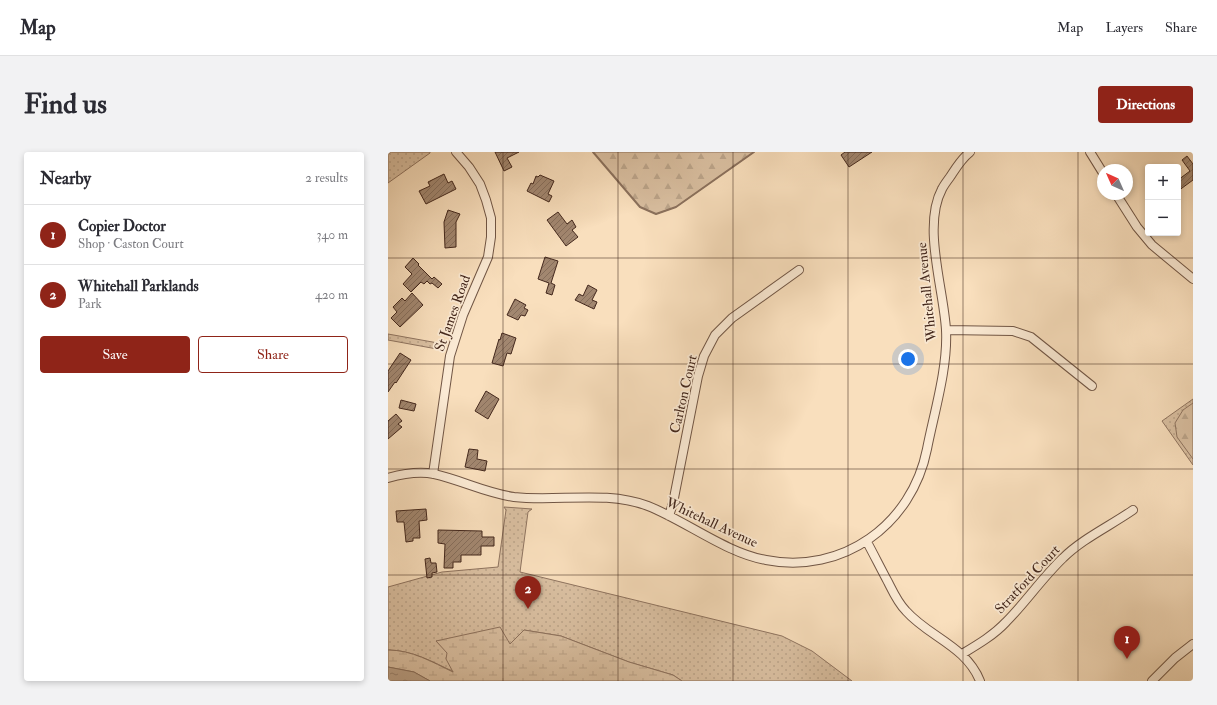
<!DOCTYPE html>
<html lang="en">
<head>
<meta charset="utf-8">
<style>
  body { margin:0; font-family:"IM FELL Double Pica",serif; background:#f2f2f3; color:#2b2b33 }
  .controls { position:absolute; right:12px; top:12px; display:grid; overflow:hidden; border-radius:4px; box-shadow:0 2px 6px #0003 }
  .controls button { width:36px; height:36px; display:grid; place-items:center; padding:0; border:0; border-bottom:1px solid #e1e1e2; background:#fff; color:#2b2b33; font:20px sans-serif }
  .compass { position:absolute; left:709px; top:12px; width:36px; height:36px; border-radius:50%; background:#fff; box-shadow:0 2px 6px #0003; rotate:315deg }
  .you { position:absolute; left:520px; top:207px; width:14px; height:14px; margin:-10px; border:3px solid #fff; border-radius:50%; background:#1a73e8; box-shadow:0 0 0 6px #1a73e833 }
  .badge { display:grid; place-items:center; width:26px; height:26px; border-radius:50%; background:#8f2418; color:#fff; font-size:13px; font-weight:700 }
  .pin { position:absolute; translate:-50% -33px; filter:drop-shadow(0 1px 2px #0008) }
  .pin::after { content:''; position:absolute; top:21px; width:14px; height:12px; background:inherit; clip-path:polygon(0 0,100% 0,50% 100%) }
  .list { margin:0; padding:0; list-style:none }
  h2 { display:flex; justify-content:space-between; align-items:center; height:52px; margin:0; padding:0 16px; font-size:17px }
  h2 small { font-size:13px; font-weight:400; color:#7c7c81 }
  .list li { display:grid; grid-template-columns:26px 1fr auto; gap:12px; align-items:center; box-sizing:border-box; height:60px; padding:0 16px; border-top:1px solid #e1e1e2 }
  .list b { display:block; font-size:15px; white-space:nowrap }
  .list p { margin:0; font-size:13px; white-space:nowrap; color:#7c7c81 }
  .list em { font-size:13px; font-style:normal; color:#7c7c81 }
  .actions { display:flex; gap:8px; padding:12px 16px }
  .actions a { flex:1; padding:9px 0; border:1px solid #8f2418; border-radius:4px; text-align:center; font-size:14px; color:#8f2418 }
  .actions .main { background:#8f2418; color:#fff }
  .map { position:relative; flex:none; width:805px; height:529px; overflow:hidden; border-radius:4px }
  header { display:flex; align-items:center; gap:24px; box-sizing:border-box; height:56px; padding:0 20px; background:#fff; border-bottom:1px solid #e1e1e2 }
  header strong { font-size:19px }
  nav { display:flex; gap:22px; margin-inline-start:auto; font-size:14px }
  .intro { display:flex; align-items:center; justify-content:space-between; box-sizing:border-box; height:96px; padding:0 24px }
  h1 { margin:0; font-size:28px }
  .button { padding:10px 18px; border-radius:4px; background:#8f2418; color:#fff; font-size:14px; font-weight:700 }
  main { display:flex; gap:24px; padding:0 24px }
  aside { flex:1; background:#fff; border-radius:4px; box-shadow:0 2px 6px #0003 }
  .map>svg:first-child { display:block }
</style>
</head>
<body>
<header>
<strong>Map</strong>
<nav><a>Map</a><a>Layers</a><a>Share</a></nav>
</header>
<div class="intro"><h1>Find us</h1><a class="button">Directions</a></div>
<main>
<aside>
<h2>Nearby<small>2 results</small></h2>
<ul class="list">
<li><span class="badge">1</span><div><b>Copier Doctor</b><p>Shop · Caston Court</p></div><em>340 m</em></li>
<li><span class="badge">2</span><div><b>Whitehall Parklands</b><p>Park</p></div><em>420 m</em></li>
</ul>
<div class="actions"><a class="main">Save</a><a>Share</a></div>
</aside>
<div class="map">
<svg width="805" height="529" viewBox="0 0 805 529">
  <defs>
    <pattern id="grass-dots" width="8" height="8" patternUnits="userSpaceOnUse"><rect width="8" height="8" fill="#dac0a2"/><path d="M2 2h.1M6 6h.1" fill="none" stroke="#bca58b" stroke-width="1.8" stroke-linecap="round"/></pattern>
    <pattern id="forest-firs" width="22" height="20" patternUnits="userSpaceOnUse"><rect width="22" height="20" fill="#dac0a2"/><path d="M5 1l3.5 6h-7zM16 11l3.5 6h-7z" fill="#bca58b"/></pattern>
    <pattern id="wetland-marsh" width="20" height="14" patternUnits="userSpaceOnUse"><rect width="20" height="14" fill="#dac0a2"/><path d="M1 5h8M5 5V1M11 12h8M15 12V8" fill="none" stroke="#bca58b"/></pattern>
    <pattern id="water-ripples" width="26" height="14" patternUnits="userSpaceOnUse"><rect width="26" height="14" fill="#bba187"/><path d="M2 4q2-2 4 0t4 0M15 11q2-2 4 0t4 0" fill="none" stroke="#9a836e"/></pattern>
    <pattern id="building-hatch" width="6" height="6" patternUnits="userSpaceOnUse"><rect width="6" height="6" fill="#a28770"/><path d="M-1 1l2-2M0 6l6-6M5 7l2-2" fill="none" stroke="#866e5b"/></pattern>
  </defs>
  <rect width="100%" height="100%" fill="#f9dfbd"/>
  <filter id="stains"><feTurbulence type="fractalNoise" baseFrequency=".005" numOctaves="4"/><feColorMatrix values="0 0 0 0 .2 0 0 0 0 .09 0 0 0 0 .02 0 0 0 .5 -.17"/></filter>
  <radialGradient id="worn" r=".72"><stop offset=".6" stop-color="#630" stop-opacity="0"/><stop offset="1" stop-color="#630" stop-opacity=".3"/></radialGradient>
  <path fill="url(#grass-dots)" stroke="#8f7460" d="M3,0H42V1L0,31V2Z
    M0,182L50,191L49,197L0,188Z
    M805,247V313L774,269Z
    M116,355L144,357L140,360L132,420L394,484L424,499L464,529H294L285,523L241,510L173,484L136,478L122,493L48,489L60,501L66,520C45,510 24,498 0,498V435L54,420L110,415L118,358Z"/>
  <path fill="url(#forest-firs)" stroke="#8f7460" d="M205,0H366L288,55L268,62L252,55Z
    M805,251V307L789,285L787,271L795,258Z"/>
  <path fill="url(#wetland-marsh)" stroke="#8f7460" d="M112,475L122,492L136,478L173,484L241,510L285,523L294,529H42L26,520L0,515V498C24,498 44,510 65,520L58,507L59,501L48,489Z"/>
  <path fill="url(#water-ripples)" stroke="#8b715d" d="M0,515L26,520L42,529H0Z"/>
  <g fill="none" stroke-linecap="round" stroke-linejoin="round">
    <path stroke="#8b715d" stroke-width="2" d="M205,0L252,55L268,62L288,55L366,0"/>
  </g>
  <path fill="url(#building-hatch)" stroke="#44281d" d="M107,0H131L119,6L124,15L116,19Z
    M457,0H484L461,15L453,3Z
    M799,4L805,12V28L790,39V28L802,19L794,8Z
    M56,22L60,31L64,29L68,37L38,52L31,39L42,34L40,30Z
    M152,23L166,29L160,42L164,44L161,50L139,39L143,31L145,32L148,24L150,25Z
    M60,58L72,62L68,70V95L57,96L56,70Z
    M170,60L179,72L184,68L188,75L184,78L190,85L178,94L159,68Z
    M157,105L170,109L163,131L167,133L164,143L158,141L161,131L150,127Z
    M25,106L31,112L30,113L44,127L46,125L54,132L50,136L44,131L42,132L39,129L36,132L33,130L23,140L15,132L24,122L17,115Z
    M200,133L209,138L204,148L209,150L206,157L187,148L191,142L195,144Z
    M24,141L35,153L12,175L3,166L9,160L5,155L14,146L17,149Z
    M127,147L138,153L136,156L140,158L137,164L133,163L130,168L119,163Z
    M114,181L128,186L123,202L119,201L115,214L104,211L111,187L112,188Z
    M12,201L23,208L8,231L7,230L0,240V219Z
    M98,239L111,247L100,267L87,259Z
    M13,248L28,252L26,259L11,256Z
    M8,262L14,269L10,272L14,275L0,287V269Z
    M81,297L90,298L89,307L99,309L97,319L77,315Z
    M38,357L39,368L31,369L32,386H25V389L18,390L16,370H9L8,359Z
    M50,378L94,379V385H106V394H93V403H73V410H65V416H56L57,392L50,391Z
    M42,406L43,411H48L49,420L44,421V425L39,426L37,407Z"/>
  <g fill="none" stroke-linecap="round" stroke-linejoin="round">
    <defs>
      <path id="minor" d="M702,0L715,21
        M728,42L749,75L764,93L805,127
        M558,178L625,179L643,185L704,234
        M45,322L62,204L75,163L100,105L103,85V66L98,48L92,32L81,15L68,0
        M0,326C14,322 31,319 46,322C73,328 98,341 126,345C170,350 217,338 260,354C298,369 338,401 378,408C454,423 524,373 539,297C546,261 560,216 558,178C556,138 534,74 554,37C556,33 559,29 562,25C568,16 573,7 582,0
        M281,364L285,351L310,224L316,204L327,183L344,166L411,118
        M479,390C486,403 493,417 500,430C505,440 510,451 518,459C541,485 578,494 592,529
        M574,502C589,493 606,483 618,470C638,450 654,426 675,406C694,387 722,374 745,358
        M764,529L787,506L805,492"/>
    </defs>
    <use href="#minor" stroke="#715645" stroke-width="10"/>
    <use href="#minor" stroke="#fbead4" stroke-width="8"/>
  </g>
  <path fill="none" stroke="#44281d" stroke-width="1" stroke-opacity="0.55" d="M115,0V529M230,0V529M345,0V529M460,0V529M575,0V529M690,0V529M0,106H805M0,212H805M0,317H805M0,423H805"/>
  <g text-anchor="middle" stroke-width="3.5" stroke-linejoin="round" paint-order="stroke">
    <g font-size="14" fill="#44281d" stroke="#fbead4">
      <text transform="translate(538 140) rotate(-96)" y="5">Whitehall Avenue</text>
      <text transform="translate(64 161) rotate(-70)" y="5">St James Road</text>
      <text transform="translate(295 242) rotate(-77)" y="5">Carlton Court</text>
      <text transform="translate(324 370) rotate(25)" y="5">Whitehall Avenue</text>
      <text transform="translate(639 427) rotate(-47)" y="5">Stratford Court</text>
    </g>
  </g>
  <rect width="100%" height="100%" filter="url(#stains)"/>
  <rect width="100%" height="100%" fill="url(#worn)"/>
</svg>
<div class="controls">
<button>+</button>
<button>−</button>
</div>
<svg class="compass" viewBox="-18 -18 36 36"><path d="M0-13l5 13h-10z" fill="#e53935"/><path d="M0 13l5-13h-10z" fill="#7c7c81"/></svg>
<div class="you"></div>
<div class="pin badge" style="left:739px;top:507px">1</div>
<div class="pin badge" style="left:140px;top:457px">2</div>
</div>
</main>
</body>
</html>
